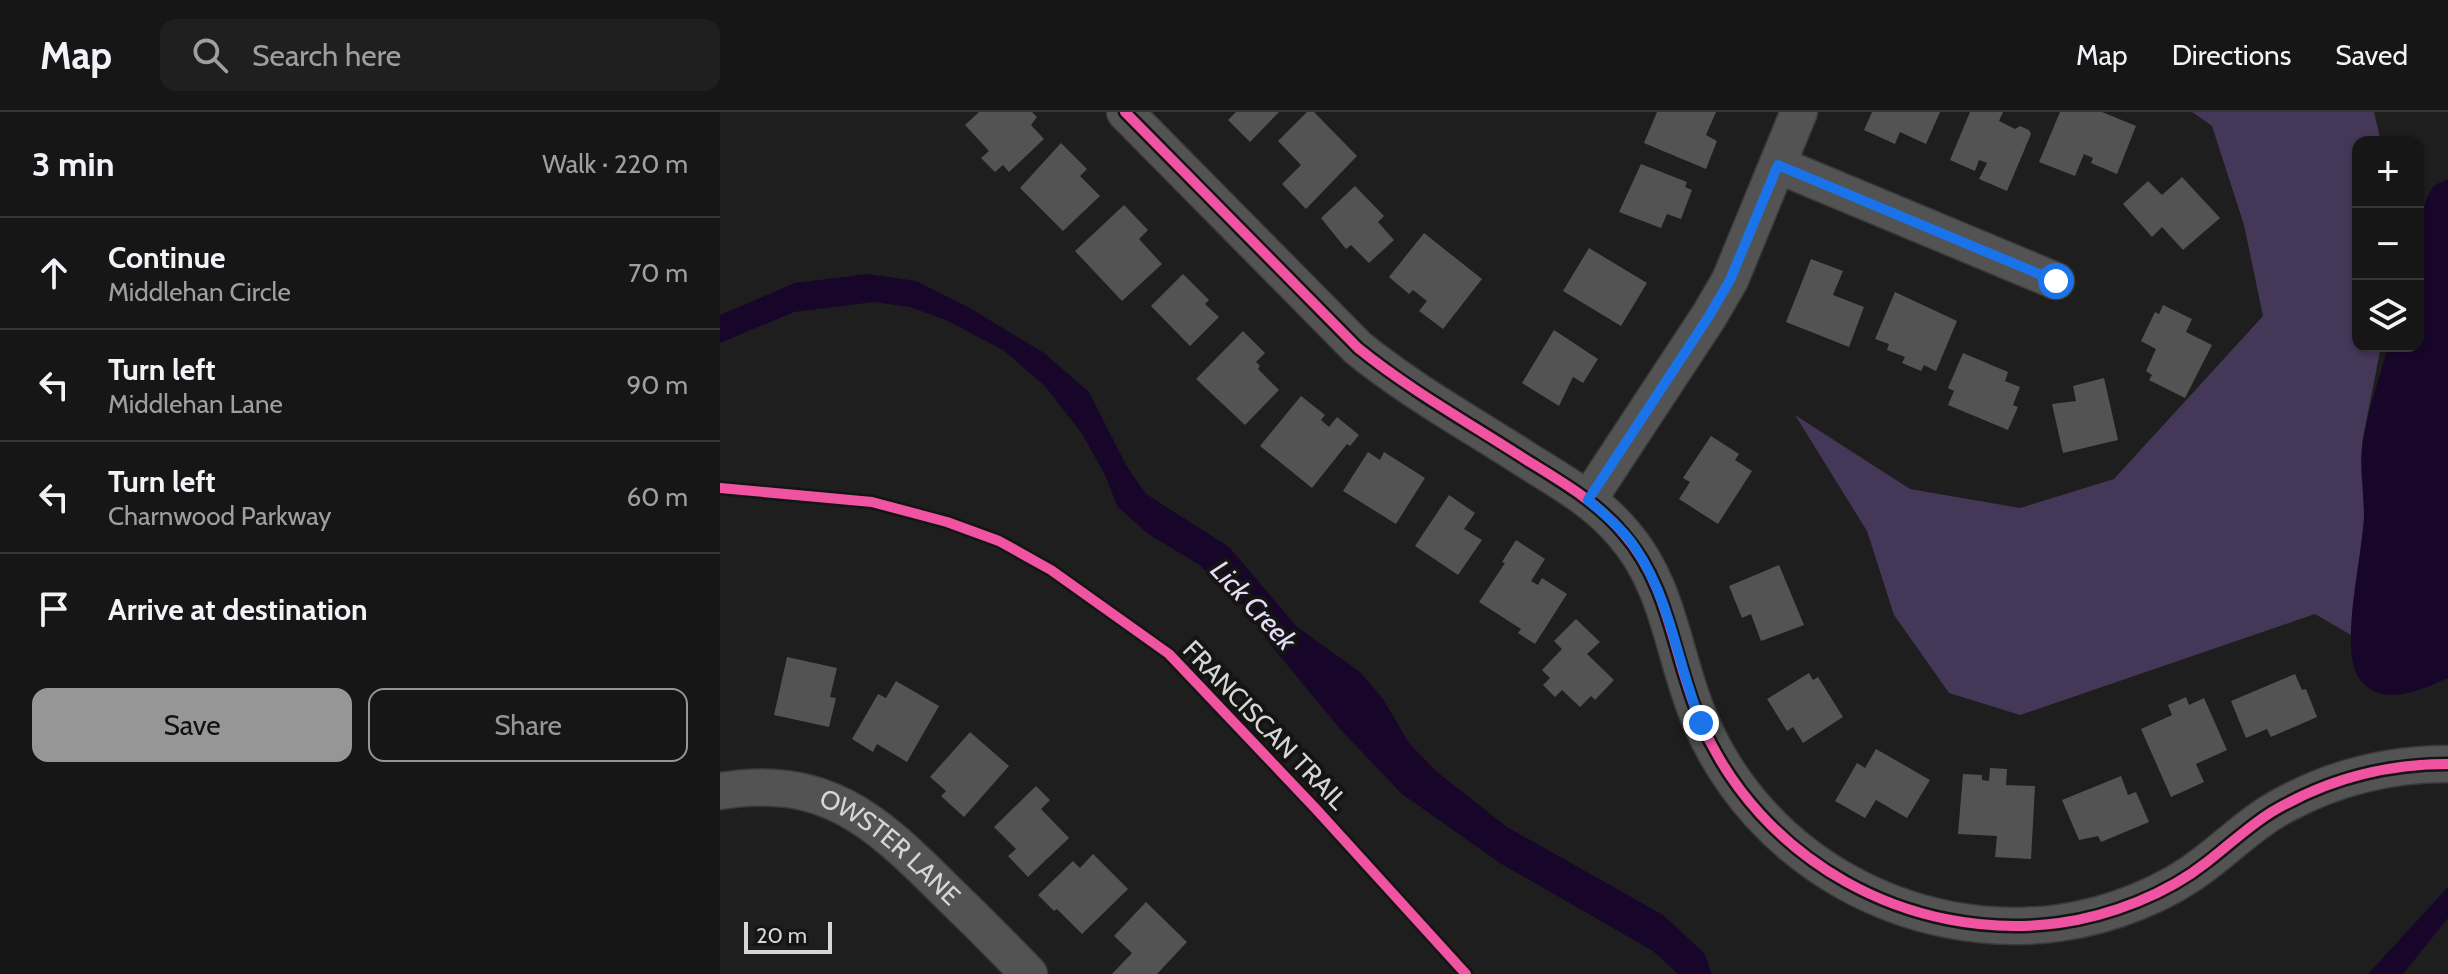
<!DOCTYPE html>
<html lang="en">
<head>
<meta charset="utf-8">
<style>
  body { margin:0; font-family:Cabin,sans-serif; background:#1f1f1f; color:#f1f3f6 }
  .controls { position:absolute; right:24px; top:24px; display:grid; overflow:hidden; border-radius:16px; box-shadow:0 2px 6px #0004 }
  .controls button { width:72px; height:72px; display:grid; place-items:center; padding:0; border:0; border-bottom:2px solid #353535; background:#161616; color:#f1f3f6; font:40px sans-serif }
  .scale { position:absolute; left:24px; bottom:20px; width:88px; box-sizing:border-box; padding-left:8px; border:4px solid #d5d6d5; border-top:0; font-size:22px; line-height:28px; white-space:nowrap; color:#d5d6d5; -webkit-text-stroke:6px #141513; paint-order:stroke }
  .stop { position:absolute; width:24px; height:24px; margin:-18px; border:6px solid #1a73e8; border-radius:50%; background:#fff }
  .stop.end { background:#1a73e8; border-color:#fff; box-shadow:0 2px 8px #0008 }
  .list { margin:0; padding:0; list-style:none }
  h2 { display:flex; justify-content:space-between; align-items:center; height:104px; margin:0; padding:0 32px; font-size:34px }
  h2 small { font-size:26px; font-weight:400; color:#9e9fa1 }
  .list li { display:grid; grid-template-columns:52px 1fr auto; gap:24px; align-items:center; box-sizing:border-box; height:112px; padding:0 32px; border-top:2px solid #353535 }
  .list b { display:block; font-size:30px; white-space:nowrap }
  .list p { margin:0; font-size:26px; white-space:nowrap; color:#9e9fa1 }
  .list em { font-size:26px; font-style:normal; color:#9e9fa1 }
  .actions { display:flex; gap:16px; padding:24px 32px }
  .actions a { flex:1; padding:18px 0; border:2px solid #959695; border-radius:16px; text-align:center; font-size:28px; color:#959695 }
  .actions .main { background:#959695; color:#111 }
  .icon { flex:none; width:44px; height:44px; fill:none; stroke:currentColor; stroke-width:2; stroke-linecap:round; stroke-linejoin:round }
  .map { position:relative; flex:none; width:1728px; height:862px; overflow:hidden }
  header { display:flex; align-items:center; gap:48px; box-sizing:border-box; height:112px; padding:0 40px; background:#161616; border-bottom:2px solid #353535 }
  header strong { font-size:38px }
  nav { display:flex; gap:44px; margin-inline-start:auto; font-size:28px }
  .search { width:560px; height:72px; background:#1f1f1f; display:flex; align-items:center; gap:20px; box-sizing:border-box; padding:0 28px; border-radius:16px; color:#9e9fa1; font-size:30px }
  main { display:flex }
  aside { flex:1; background:#161616 }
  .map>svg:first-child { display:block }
</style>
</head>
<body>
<header>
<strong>Map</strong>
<div class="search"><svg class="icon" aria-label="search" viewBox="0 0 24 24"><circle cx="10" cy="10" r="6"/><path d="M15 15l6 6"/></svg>Search here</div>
<nav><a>Map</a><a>Directions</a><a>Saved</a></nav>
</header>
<main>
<aside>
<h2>3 min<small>Walk · 220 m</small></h2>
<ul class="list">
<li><svg class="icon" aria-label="ahead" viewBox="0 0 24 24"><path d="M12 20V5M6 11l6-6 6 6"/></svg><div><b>Continue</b><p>Middlehan Circle</p></div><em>70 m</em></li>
<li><svg class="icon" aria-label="left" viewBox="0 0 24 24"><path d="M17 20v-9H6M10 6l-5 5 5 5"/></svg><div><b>Turn left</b><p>Middlehan Lane</p></div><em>90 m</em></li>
<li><svg class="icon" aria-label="left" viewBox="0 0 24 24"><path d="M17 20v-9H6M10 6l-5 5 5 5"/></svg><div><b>Turn left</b><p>Charnwood Parkway</p></div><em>60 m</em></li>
<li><svg class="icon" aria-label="arrive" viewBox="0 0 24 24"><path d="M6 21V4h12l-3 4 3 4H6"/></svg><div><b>Arrive at destination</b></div></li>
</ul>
<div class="actions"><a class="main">Save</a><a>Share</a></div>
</aside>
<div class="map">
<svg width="1728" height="862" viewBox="0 0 1728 862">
  <rect width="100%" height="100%" fill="#1d1e1d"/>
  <path fill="#453758" d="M1472,0H1654L1661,30H1638V234H1661L1642,331L1644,407L1631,523L1595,502L1300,603L1229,581L1174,503L1147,419L1075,303L1190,377L1300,396L1394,367L1543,204L1524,113L1492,14Z"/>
  <path fill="#18062a" d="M1728,67V566C1701,578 1661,597 1639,566C1619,539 1642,443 1644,408C1645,382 1638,354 1643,329C1648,297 1660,265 1668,234H1698C1698,193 1690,110 1712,77C1716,71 1722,70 1728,67Z
    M148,162L196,169L248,195L324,241L369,280L406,353L426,382L509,435L577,515L640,560L663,587L689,631L717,660L787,715L943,803L984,841L992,862H958L933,839L780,751L682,682L620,617L550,532L528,499L499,470L478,452L428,422L397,394L386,365L363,323L325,274L283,238L226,208L190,195L154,190L74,200L0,231V203L75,171Z
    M1728,775V806L1683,862H1648Z"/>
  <path fill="#535353" d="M259,0H312L317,5L311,13L324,27L289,60L283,53L275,60L261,46L269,39L245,13Z
    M516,0H559L530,30L508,8Z
    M587,0H594L637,44L586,97L562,72L581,53L558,29Z
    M937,0H996L986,23L997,29L986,57L924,31Z
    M1152,0H1220L1206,32L1180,20L1175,32L1144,18Z
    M1250,0H1283L1279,9L1295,17L1300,14L1309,18L1311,22L1287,79L1259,67L1267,51L1259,48L1255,59L1230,48Z
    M1340,0H1382L1416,14L1397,62L1371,51L1373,46L1364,42L1355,64L1319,50Z
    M341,31L367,57L360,64L380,84L343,119L300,76Z
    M921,52L967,70L965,75L972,78L961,107L947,102L941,116L899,100Z
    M1462,65L1500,106L1463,138L1442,115L1432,125L1403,92L1428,69L1442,83Z
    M635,74L664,104L658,110L674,128L649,151L631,133L626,137L601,106Z
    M404,93L428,118L419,127L442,152L402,189L355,139Z
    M704,121L762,167L723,217L699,199L707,189L693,178L689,182L669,165Z
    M869,136L927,171L901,214L843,179Z
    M1091,147L1123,159L1113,183L1144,195L1129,235L1066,210Z
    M463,162L489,188L485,192L499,205L470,234L431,194Z
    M1175,180L1237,209L1216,259L1204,253L1201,259L1182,251L1185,245L1167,238L1169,232L1155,227Z
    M1443,193L1472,207L1466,220L1492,233L1465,286L1429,268L1432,263L1426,259L1436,237L1421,229L1435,200L1439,202Z
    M834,218L878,247L863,271L853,265L839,294L802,271Z
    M523,219L545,241L536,250L540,254L538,257L559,278L525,313L476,267Z
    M1243,241L1288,260L1285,269L1300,275L1293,293L1298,295L1288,318L1228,293L1234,279L1228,276Z
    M1384,266L1398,328L1343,341L1332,292L1356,289L1353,274Z
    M581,284L605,303L601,308L609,315L617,305L639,323L630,334L627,332L592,376L540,334Z
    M991,324L1019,342L1015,348L1032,359L998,412L959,387L970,370L963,366Z
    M648,340L660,348L664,340L705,366L676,412L623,379Z
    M729,383L755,401L744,417L762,428L738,463L695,434Z
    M796,428L825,447L811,469L818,473L822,466L847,482L815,532L798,521L801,517L759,490L785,451L782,450Z
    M1059,453L1084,513L1041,529L1031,502L1022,506L1009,474Z
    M856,507L880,530L867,542L894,568L875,588L871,584L860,595L842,578L835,585L823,573L830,566L822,558L842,537L834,529Z
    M67,545L117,556L110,585L116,586L109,615L54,603Z
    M1089,561L1093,568L1098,565L1123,605L1083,631L1073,615L1067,619L1047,587Z
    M1575,562L1582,578L1586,577L1597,605L1551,625L1547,617L1526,626L1511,589Z
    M176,569L219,594L187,650L157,632L153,640L132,627L158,582L166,586Z
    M1466,585L1469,593L1484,586L1507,638L1476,652L1484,670L1451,685L1421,617L1452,603L1448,593Z
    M250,620L289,654L244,705L221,684L226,679L210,665Z
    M1156,637L1210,668L1187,706L1156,688L1145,706L1115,689L1137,651L1145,656Z
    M1270,656L1287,657L1286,673L1315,674L1311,747L1275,745L1277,724L1238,722L1243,662L1262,663V668L1269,669Z
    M1401,664L1408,683L1416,680L1429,710L1381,730L1378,724L1359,728L1342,688Z
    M316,674L330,688L321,697L349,726L308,765L288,744L296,737L274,715Z
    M373,742L408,777L362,822L337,797L334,799L318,783L353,749L360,756Z
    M426,790L467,830L437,862H392L412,841L394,824Z"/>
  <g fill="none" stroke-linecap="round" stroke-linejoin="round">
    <defs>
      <g id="minor">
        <path d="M405,0L638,236C691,279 751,312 808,349C842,370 877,390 903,421C950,474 953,545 980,608C1039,748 1189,831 1339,811C1390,804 1447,782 1487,750C1513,730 1536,707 1566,692C1616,665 1671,652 1728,652"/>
        <path d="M1058,53L1336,169"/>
        <path d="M868,388L989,204L1010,168L1079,0"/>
        <path id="s1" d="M0,679C104,662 154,707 223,776C252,804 281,833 309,862"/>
      </g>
    </defs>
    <use href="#minor" stroke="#383938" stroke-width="39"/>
    <use href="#minor" stroke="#535353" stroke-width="36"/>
    <defs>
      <path id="cycleway" d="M405,0L638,236C691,279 751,312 808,349C842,370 877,390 903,421C950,474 953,545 980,608C1039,748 1189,831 1339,811C1390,804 1447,782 1487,750C1513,730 1536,707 1566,692C1616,665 1671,652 1728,652
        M0,376L152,390L227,410L279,429L331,458L449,542L596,697L746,862"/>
    </defs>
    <use href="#cycleway" stroke="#141513" stroke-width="15"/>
    <use href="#cycleway" stroke="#f153a3" stroke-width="10"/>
  </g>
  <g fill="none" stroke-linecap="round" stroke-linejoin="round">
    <path stroke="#1a73e8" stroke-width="10" d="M981,611C958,554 951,489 916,437C903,417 885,403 868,388L989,204L1010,168L1058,53L1336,169"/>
  </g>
  <g text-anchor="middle" stroke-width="8" stroke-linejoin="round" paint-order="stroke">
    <g font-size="26" fill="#d5d6d5" stroke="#141513">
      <text transform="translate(545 613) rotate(46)" y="9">FRANCISCAN TRAIL</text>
      <text dy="9" stroke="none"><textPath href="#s1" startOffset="188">OWSTER LANE</textPath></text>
    </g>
    <g font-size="28" font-style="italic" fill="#e6dbf9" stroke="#141513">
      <text transform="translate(534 493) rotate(47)" y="10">Lick Creek</text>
    </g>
  </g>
</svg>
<div class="controls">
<button>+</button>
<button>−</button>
<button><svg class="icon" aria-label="layers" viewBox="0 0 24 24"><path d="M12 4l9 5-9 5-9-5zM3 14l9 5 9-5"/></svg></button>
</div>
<div class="scale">20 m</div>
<div class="stop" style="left:1336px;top:169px"></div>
<div class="stop end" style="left:981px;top:611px"></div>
</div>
</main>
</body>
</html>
